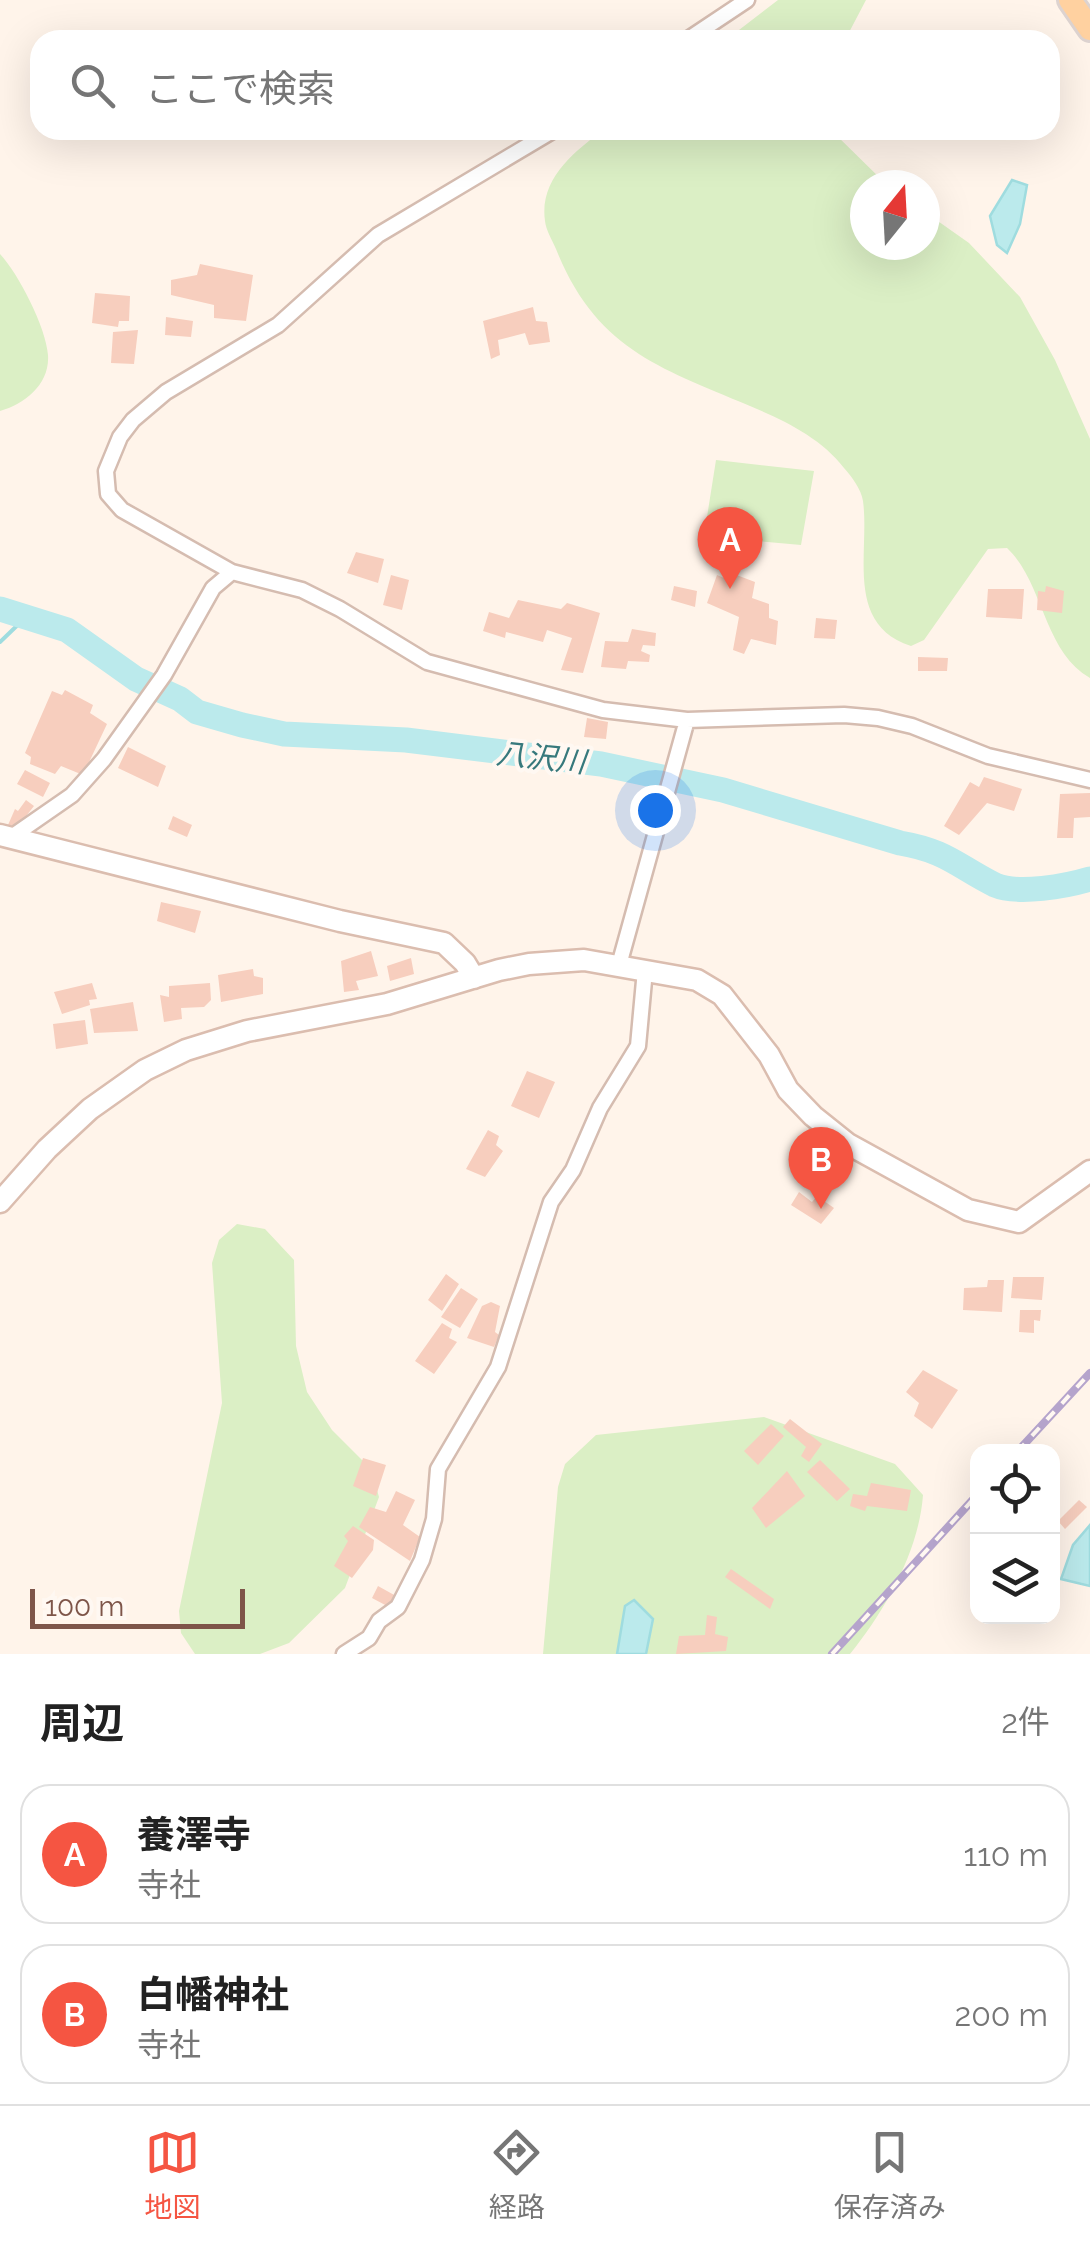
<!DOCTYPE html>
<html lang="ja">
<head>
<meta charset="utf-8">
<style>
  body { margin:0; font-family:Raleway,"Noto Sans JP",sans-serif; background:#f6f6f6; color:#222 }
  .controls { position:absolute; right:30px; bottom:30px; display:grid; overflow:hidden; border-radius:20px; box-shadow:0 10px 40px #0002 }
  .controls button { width:90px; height:90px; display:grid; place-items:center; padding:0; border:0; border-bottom:2px solid #e0e0e0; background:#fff; color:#222; font:50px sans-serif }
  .compass { position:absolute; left:850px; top:170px; width:90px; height:90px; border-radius:50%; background:#fff; box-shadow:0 10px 40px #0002; rotate:18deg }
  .scale { position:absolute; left:30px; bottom:25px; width:215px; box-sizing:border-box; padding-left:10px; border:5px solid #7e5549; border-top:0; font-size:28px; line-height:35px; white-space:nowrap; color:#7e5549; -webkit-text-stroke:8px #fff8f2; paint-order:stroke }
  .you { position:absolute; left:655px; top:810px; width:35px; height:35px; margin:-25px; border:8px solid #fff; border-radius:50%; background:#1a73e8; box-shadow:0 0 0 15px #1a73e833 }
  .badge { display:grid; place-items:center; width:65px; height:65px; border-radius:50%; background:#f55542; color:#fff; font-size:32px; font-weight:700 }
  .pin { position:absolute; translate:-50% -82px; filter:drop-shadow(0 2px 5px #0008) }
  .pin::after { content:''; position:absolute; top:52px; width:35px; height:30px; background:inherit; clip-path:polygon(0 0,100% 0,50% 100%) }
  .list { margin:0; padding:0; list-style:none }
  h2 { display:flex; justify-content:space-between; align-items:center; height:130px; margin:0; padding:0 40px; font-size:42px }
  h2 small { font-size:32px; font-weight:400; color:#767676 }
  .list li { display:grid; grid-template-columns:65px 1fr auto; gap:30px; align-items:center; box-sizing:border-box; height:140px; margin:0 20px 20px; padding:0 20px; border:2px solid #e0e0e0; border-radius:30px }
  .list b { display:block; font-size:38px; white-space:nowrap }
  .list p { margin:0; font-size:32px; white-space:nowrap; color:#767676 }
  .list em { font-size:32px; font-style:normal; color:#767676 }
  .icon { flex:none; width:55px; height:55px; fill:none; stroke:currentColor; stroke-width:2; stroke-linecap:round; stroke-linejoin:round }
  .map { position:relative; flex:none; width:1090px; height:1654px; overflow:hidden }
  .search { position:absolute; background:#fff; box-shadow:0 10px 40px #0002; left:30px; right:30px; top:30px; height:110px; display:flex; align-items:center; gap:25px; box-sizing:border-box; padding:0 35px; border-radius:30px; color:#767676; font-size:38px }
  .sheet { height:450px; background:#fff }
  nav { display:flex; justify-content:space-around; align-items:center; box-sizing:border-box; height:140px; border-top:2px solid #e0e0e0; background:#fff; font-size:28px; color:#767676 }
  nav a { display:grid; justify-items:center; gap:5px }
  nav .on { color:#f55542 }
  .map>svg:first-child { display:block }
</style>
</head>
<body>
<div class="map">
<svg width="1090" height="1654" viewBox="0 0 1090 1654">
  <rect width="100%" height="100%" fill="#fff4ea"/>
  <path fill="#dbefc5" d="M778,0H866L845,40H726Z
    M603,130H831L887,185H865V245H925V212L969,243L1020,297L1055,360L1090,439V678C1043,651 1044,583 1007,548L988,549L924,640L911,646C844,624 870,552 863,501C861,489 852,477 844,468C823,440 788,422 757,409C664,369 597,352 556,249C552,240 546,230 545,221C539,179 574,152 603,130Z
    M0,254C18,273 46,327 48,355C50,384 25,404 0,411Z
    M716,460L814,471L801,545L704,536Z
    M237,1224L265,1229L294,1260L296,1346L307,1392L332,1430L371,1469L379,1497L345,1588L289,1643L260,1654H195L181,1633L179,1611L222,1403L212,1263L219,1240Z
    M764,1417L895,1464L923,1495C919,1551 885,1611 850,1654H543L558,1487L565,1464L596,1435Z"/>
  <path fill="#bbeaec" stroke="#9fdcdf" stroke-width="2.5" d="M1012,180L1027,185L1020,224L1007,253L997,245L990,216Z
    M1090,1525V1586L1061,1579L1073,1545Z
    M634,1600L653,1619L646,1654H617L625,1606Z"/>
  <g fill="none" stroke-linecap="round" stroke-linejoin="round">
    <path stroke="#9fdcdf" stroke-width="4" d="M0,642L26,617"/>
    <path stroke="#bbeaec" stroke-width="25" d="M0,609L67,630L136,679L180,699L197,712L242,725L284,734L406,740L601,764L723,790L900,843C947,851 957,866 995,885C1018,895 1067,886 1090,879"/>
  </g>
  <path fill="#f7cebe" d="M200,264L253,275L246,321L214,318V305L171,295V280L197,275Z
    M95,293L130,296L129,321H119L118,327L92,323Z
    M533,307L536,321L547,322L550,342L529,345L525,333L498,340L500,355L491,359L483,321Z
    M166,317L193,321L191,337L165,335Z
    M138,330L134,364L111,363L113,332Z
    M356,552L384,559L378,583L347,573Z
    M726,571L755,582L752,598L769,604V618L778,621L776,645L751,639L744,654L733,650L739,617L707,603L717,575L724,578Z
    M391,575L409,580L402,610L383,605Z
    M674,586L697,591L695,607L671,600Z
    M1046,586L1064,591L1062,613L1037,610L1038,591L1045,592Z
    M988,589H1024L1022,619L986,617Z
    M518,600L561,609L567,603L600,613L583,673L561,670L572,638L547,630L543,642L506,632L505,638L483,631L489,612L509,618Z
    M816,618L837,620L835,639L814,638Z
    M632,629L656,633L655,646L643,645L641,651L650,655L649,662L628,661L626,669L601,667L605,641L628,642Z
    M918,657L948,658L947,671H918Z
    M65,690L93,705L90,713L107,724L83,775L61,766L55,774L30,764L31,757L25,753L52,691L62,695Z
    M587,718L608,722L606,739L584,737Z
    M128,747L166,766L158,787L118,768Z
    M25,770L50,783L43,797L17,784Z
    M984,777L1022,789L1014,811L987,803L959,835L944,826L970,782L979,787Z
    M1090,793V817L1074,818L1073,838H1057L1060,794Z
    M26,800L34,806L19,825H8L15,809L18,811Z
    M173,816L192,825L187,837L168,829Z
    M161,902L201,911L195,933L157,921Z
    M371,951L378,976L356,981L359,990L344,992L341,961Z
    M411,958L414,974L390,981L387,966Z
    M253,969L254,976L263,978V994L221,1002L218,975Z
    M92,983L97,999L89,1000L90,1005L62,1014L54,992Z
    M210,983L211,1000L204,1007L181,1008L182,1019L164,1022L160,995L169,997V986Z
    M133,1002L138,1031L94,1033L90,1009Z
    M85,1020L88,1044L56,1049L53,1024Z
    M527,1071L555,1082L539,1118L511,1106Z
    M488,1130L499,1136L496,1145L503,1151L485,1177L466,1169Z
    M799,1192L812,1202L817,1196L834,1208L821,1224L791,1205Z
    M446,1274L459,1284L442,1311L428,1300Z
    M1013,1277H1044L1042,1300L1011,1298Z
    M988,1280H1004L1002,1312L963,1310L964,1288L987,1287Z
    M461,1288L478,1299L460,1328L441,1317Z
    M491,1302L500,1306L495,1332L499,1335L494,1347L467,1338L482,1306Z
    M1020,1310H1041L1040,1321L1034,1320V1333L1019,1332Z
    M442,1323L452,1329L449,1338L457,1342L434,1374L415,1361Z
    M923,1370L958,1390L932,1429L914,1416L919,1403L906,1392Z
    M790,1419L822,1444L809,1462L801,1456L806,1447L783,1427Z
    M771,1424L784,1436L758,1465L744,1451Z
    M363,1458L386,1465L376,1496L353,1486Z
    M820,1460L850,1489L837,1501L807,1472Z
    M787,1471L805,1496L766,1528L752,1508Z
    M871,1483L911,1490L907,1511L867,1506L865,1511L850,1506L853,1494L867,1496Z
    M396,1491L415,1500L403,1525L420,1537L410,1561L359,1527L370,1507L386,1512Z
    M1079,1500L1087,1507L1065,1529L1058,1521Z
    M353,1526L374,1540L373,1550L352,1578L334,1566L348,1541L344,1536Z
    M731,1569L774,1599L770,1609L725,1577Z
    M378,1586L396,1596L389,1607L372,1598Z
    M707,1615L717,1617L715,1634L728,1637L726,1651L676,1654L679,1636L705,1635Z"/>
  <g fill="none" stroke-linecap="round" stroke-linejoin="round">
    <defs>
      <path id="street" d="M687,40L747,0
        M554,130L378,235L278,325L166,392L133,420L120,437L106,471L108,494L122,510L232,572L302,590L340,609L427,662L603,710L687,720L844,715L878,718L912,726L988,756L1090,780
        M10,838L72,795L104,759L164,675L213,588L232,572
        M619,965L687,720
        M344,1654L369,1638L379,1621L398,1607L422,1560L434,1519L438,1469L498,1367L551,1202L573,1170L600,1108L638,1046L645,970"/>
      <path id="secondary" d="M0,835L340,921L444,943L465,963L474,978
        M0,1202L47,1149L90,1109L145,1070L186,1050L247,1031L387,1004L499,970L529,964L584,960L697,980L722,995L769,1055L788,1090L813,1116L848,1144L968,1210L1019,1222L1090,1171"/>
      <path id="primary" d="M1070,0L1090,29"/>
    </defs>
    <use href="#street" stroke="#d5bcb0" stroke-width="19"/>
    <use href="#secondary" stroke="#dbbdaf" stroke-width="25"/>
    <use href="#primary" stroke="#ddd3d0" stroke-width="28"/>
    <use href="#street" stroke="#fff" stroke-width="14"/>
    <use href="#secondary" stroke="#fff" stroke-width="20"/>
    <use href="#primary" stroke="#ffd1a0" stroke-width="22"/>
    <defs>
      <path id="rail" d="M1017,1452L1090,1373
        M832,1654L978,1494"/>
    </defs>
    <use href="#rail" stroke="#b5a4cc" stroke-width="8"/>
    <use href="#rail" stroke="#fff8f2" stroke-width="4" stroke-dasharray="11" stroke-linecap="butt"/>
  </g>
  <g text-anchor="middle" stroke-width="8" stroke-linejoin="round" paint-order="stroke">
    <g font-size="30" font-style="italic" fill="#37797c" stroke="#fff8f2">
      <text transform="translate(541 758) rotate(6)" y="10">八沢川</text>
    </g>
  </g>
</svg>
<div class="controls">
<button><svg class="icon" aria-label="locate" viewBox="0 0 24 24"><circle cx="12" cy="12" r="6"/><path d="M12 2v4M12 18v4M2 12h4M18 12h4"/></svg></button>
<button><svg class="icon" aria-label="layers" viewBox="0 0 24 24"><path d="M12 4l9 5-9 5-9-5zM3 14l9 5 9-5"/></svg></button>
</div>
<svg class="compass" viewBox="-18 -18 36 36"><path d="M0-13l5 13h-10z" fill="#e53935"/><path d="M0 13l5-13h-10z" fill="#767676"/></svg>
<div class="scale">100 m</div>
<div class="you"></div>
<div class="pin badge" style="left:730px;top:589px">A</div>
<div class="pin badge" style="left:821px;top:1209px">B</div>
<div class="search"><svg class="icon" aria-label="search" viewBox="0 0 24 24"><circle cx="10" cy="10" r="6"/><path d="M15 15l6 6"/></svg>ここで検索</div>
</div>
<section class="sheet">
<h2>周辺<small>2件</small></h2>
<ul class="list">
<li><span class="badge">A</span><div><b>養澤寺</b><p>寺社</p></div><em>110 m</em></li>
<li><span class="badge">B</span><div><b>白幡神社</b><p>寺社</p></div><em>200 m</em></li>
</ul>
</section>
<nav>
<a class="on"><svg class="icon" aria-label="map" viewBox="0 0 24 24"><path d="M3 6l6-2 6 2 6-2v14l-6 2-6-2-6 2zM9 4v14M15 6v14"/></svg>地図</a>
<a><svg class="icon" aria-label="directions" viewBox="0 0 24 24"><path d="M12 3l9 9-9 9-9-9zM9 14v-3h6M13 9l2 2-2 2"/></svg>経路</a>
<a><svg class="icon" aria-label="saved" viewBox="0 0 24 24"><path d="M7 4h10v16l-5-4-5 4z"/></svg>保存済み</a>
</nav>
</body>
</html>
